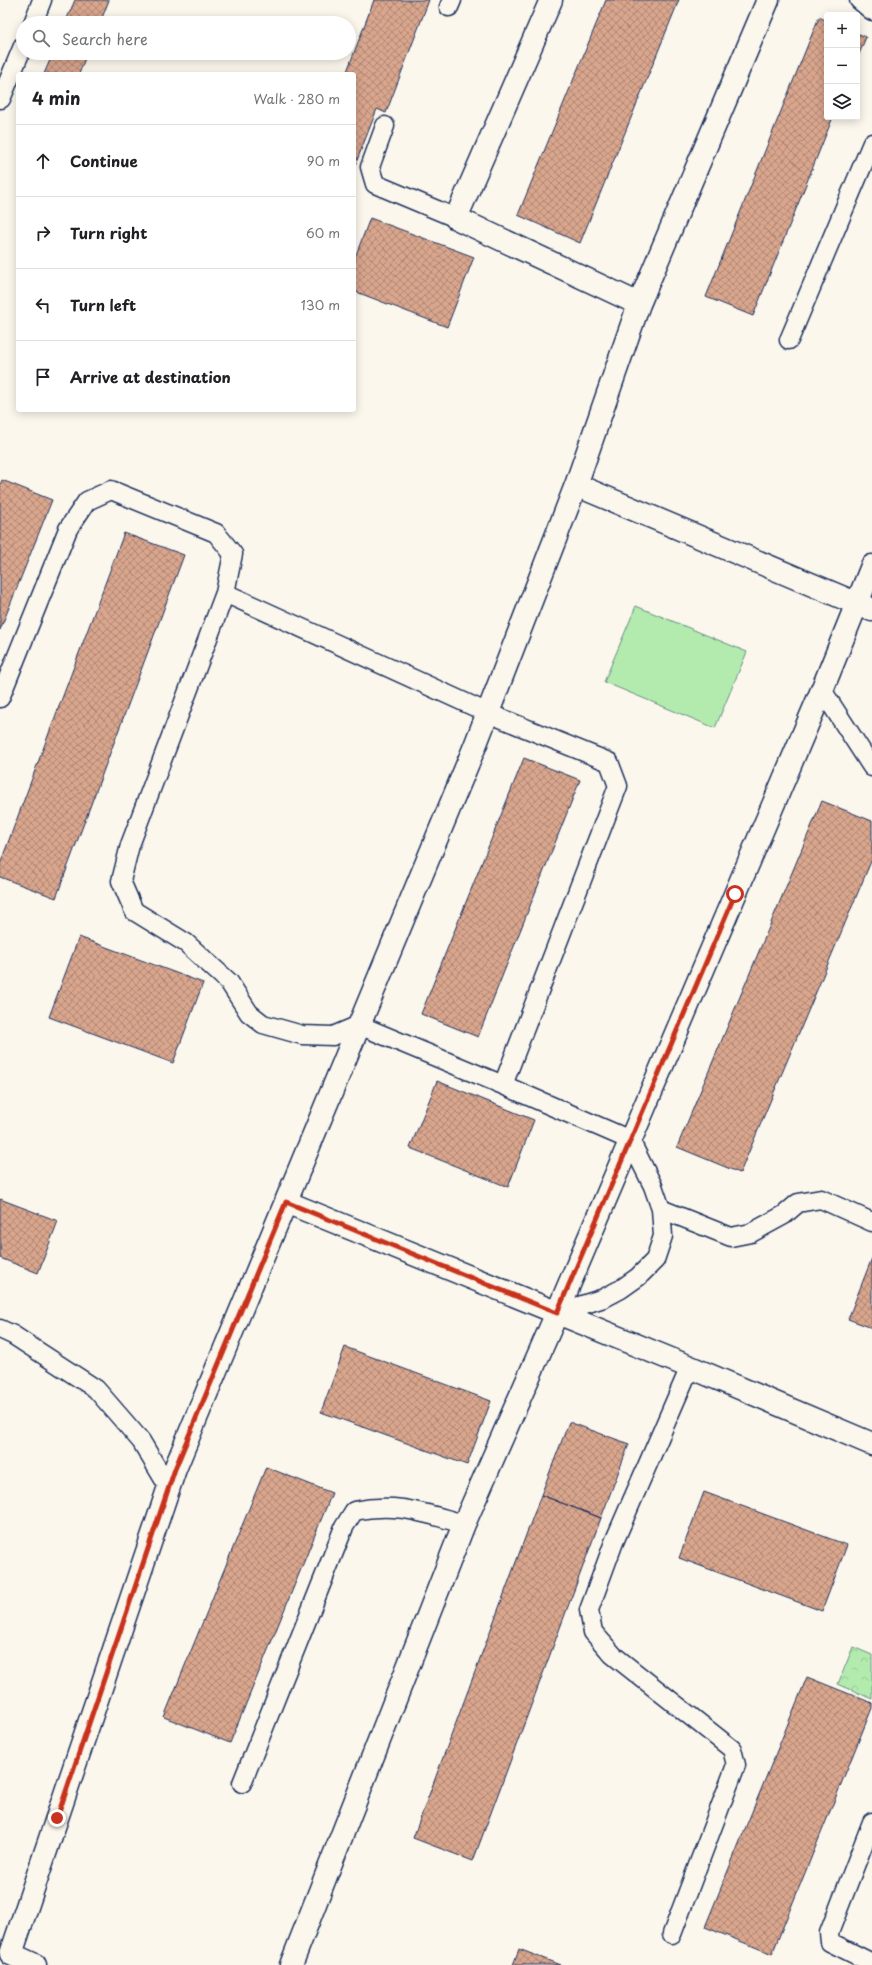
<!DOCTYPE html>
<html lang="en">
<head>
<meta charset="utf-8">
<style>
  body { margin:0; font-family:"Playpen Sans",sans-serif; background:#f2f2f2; color:#202124 }
  .controls { position:absolute; right:12px; top:12px; display:grid; overflow:hidden; border-radius:4px; box-shadow:0 2px 10px #0003 }
  .controls button { width:36px; height:36px; display:grid; place-items:center; padding:0; border:0; border-bottom:1px solid #e0e0e0; background:#fff; color:#202124; font:20px sans-serif }
  .stop { position:absolute; width:12px; height:12px; margin:-9px; border:3px solid #c8321e; border-radius:50%; background:#fff }
  .stop.end { background:#c8321e; border-color:#fff; box-shadow:0 1px 4px #0008 }
  .list { margin:0; padding:0; list-style:none }
  h2 { display:flex; justify-content:space-between; align-items:center; height:52px; margin:0; padding:0 16px; font-size:17px }
  h2 small { font-size:13px; font-weight:400; color:#757577 }
  .list li { display:grid; grid-template-columns:26px 1fr auto; gap:12px; align-items:center; box-sizing:border-box; height:72px; padding:0 16px; border-top:1px solid #e0e0e0 }
  .list b { display:block; font-size:15px; white-space:nowrap }
  .list em { font-size:13px; font-style:normal; color:#757577 }
  .icon { flex:none; width:22px; height:22px; fill:none; stroke:currentColor; stroke-width:2; stroke-linecap:round; stroke-linejoin:round }
  .map { position:relative; flex:none; width:872px; height:1965px; overflow:hidden }
  .search { position:absolute; background:#fff; box-shadow:0 2px 10px #0003; left:16px; top:16px; width:340px; height:44px; display:flex; align-items:center; gap:10px; box-sizing:border-box; padding:0 14px; border-radius:22px; color:#757577; font-size:15px }
  .panel { position:absolute; background:#fff; box-shadow:0 2px 10px #0003; left:16px; top:72px; width:340px; height:340px; border-radius:4px }
  .map>svg:first-child { display:block }
</style>
</head>
<body>
<div class="map">
<svg width="872" height="1965" viewBox="0 0 872 1965">
  <defs>
    <pattern id="park-crowns" width="20" height="18" patternUnits="userSpaceOnUse"><rect width="20" height="18" fill="#b3ebae"/><path d="M2 6a3 3 0 1 1 6 0M12 15a3 3 0 1 1 6 0" fill="none" stroke="#99ca98"/></pattern>
    <pattern id="building-cross-hatch" width="8" height="8" patternUnits="userSpaceOnUse"><rect width="8" height="8" fill="#d9a58d"/><path d="M0 0l8 8M0 8l8-8" fill="none" stroke="#af8776"/></pattern>
  </defs>
  <rect width="100%" height="100%" fill="#fbf7ec"/>
  <filter id="ink" filterUnits="userSpaceOnUse"><feTurbulence type="fractalNoise" baseFrequency=".025" numOctaves="2"/><feDisplacementMap in="SourceGraphic" scale="8" xChannelSelector="R" yChannelSelector="G"/><feConvolveMatrix kernelMatrix="1 2 1 2 8 2 1 2 1" color-interpolation-filters="sRGB"/></filter>
  <g filter="url(#ink)">
    <path fill="#b3ebae" stroke="#678d86" d="M636,606L747,652L715,728L604,682Z"/>
    <path fill="url(#park-crowns)" stroke="#678d86" d="M853,1647L872,1655V1699L838,1684Z"/>
    <path fill="url(#building-cross-hatch)" stroke="#1b2f5e" d="M75,0H109L100,23H65Z
      M374,0H429L386,113L377,109L354,168V74H346Z
      M606,0H679L580,243L518,215Z
      M819,17L827,21V117H833L753,316L706,297Z
      M857,33L866,37L857,59Z
      M53,53H87L79,74H44Z
      M370,218L474,257L447,327L354,291V260Z
      M2,480L52,500L0,630V485Z
      M124,533L184,555L56,898L0,877V864Z
      M524,758L580,780L478,1037L421,1014Z
      M822,801L872,821V859L740,1173L677,1147Z
      M79,937L203,983L173,1063L49,1017Z
      M437,1081L534,1120L508,1187L410,1148Z
      M0,1199L58,1221L38,1273L0,1258Z
      M872,1258V1328L848,1319Z
      M345,1347L491,1401L467,1465L321,1412Z
      M569,1422L629,1444L601,1518L541,1495Z
      M266,1467L332,1493L230,1743L164,1717Z
      M704,1492L847,1545L822,1611L679,1558Z
      M541,1495L601,1518L473,1861L413,1838Z
      M807,1677L872,1703V1708L772,1954L705,1927Z
      M519,1949L560,1965H513Z"/>
    <g fill="none" stroke-linecap="round" stroke-linejoin="round">
      <defs>
        <path id="lane" d="M859,0L872,11
          M449,7L452,0
          M33,23L42,0
          M1,99L23,46
          M385,126L370,167L375,184L456,218
          M789,340L872,143
          M822,690L872,767
          M0,698L68,529L87,501L111,490L216,533L233,554L225,593L488,713L609,762L618,786L503,1085L359,1025L333,1036L302,1035L263,1024L249,1013L229,982L186,943L134,911L121,881L130,845L225,593
          M503,1085L630,1140L653,1186L661,1209L663,1236L655,1260L638,1277L621,1289L604,1298L557,1313
          M661,1209L731,1237L751,1233L784,1215L798,1203L821,1199L872,1222
          M0,1329L13,1335L96,1389L141,1441L169,1488
          M242,1783L344,1527L354,1511C397,1502 423,1513 464,1524
          M872,1822L829,1933L830,1942L872,1963
          M672,1934L736,1765L732,1749L613,1655L593,1632L589,1610L614,1542L690,1367"/>
        <path id="street" d="M551,0L456,218L639,304L576,485L872,610
          M639,304L768,0
          M286,1202L690,1367L872,1444
          M35,1965L11,1954L175,1469L475,746L576,485
          M291,1965L464,1524L557,1313L822,690L872,566"/>
      </defs>
      <use href="#lane" stroke="#1b2f5e" stroke-width="21"/>
      <use href="#street" stroke="#1b2f5e" stroke-width="25"/>
      <use href="#lane" stroke="#fbf7ec" stroke-width="18"/>
      <use href="#street" stroke="#fbf7ec" stroke-width="22"/>
    </g>
  </g>
  <g fill="none" stroke-linecap="round" stroke-linejoin="round" filter="url(#ink)">
    <path stroke="#c8321e" stroke-width="5" d="M57,1818L175,1469L286,1202L557,1313L735,894"/>
  </g>
</svg>
<div class="controls">
<button>+</button>
<button>−</button>
<button><svg class="icon" aria-label="layers" viewBox="0 0 24 24"><path d="M12 4l9 5-9 5-9-5zM3 14l9 5 9-5"/></svg></button>
</div>
<div class="stop" style="left:735px;top:894px"></div>
<div class="stop end" style="left:57px;top:1818px"></div>
<div class="search"><svg class="icon" aria-label="search" viewBox="0 0 24 24"><circle cx="10" cy="10" r="6"/><path d="M15 15l6 6"/></svg>Search here</div>
<section class="panel">
<h2>4 min<small>Walk · 280 m</small></h2>
<ul class="list">
<li><svg class="icon" aria-label="ahead" viewBox="0 0 24 24"><path d="M12 20V5M6 11l6-6 6 6"/></svg><div><b>Continue</b></div><em>90 m</em></li>
<li><svg class="icon" aria-label="right" viewBox="0 0 24 24"><path d="M7 20v-9h11M14 6l5 5-5 5"/></svg><div><b>Turn right</b></div><em>60 m</em></li>
<li><svg class="icon" aria-label="left" viewBox="0 0 24 24"><path d="M17 20v-9H6M10 6l-5 5 5 5"/></svg><div><b>Turn left</b></div><em>130 m</em></li>
<li><svg class="icon" aria-label="arrive" viewBox="0 0 24 24"><path d="M6 21V4h12l-3 4 3 4H6"/></svg><div><b>Arrive at destination</b></div></li>
</ul>
</section>
</div>
</body>
</html>
